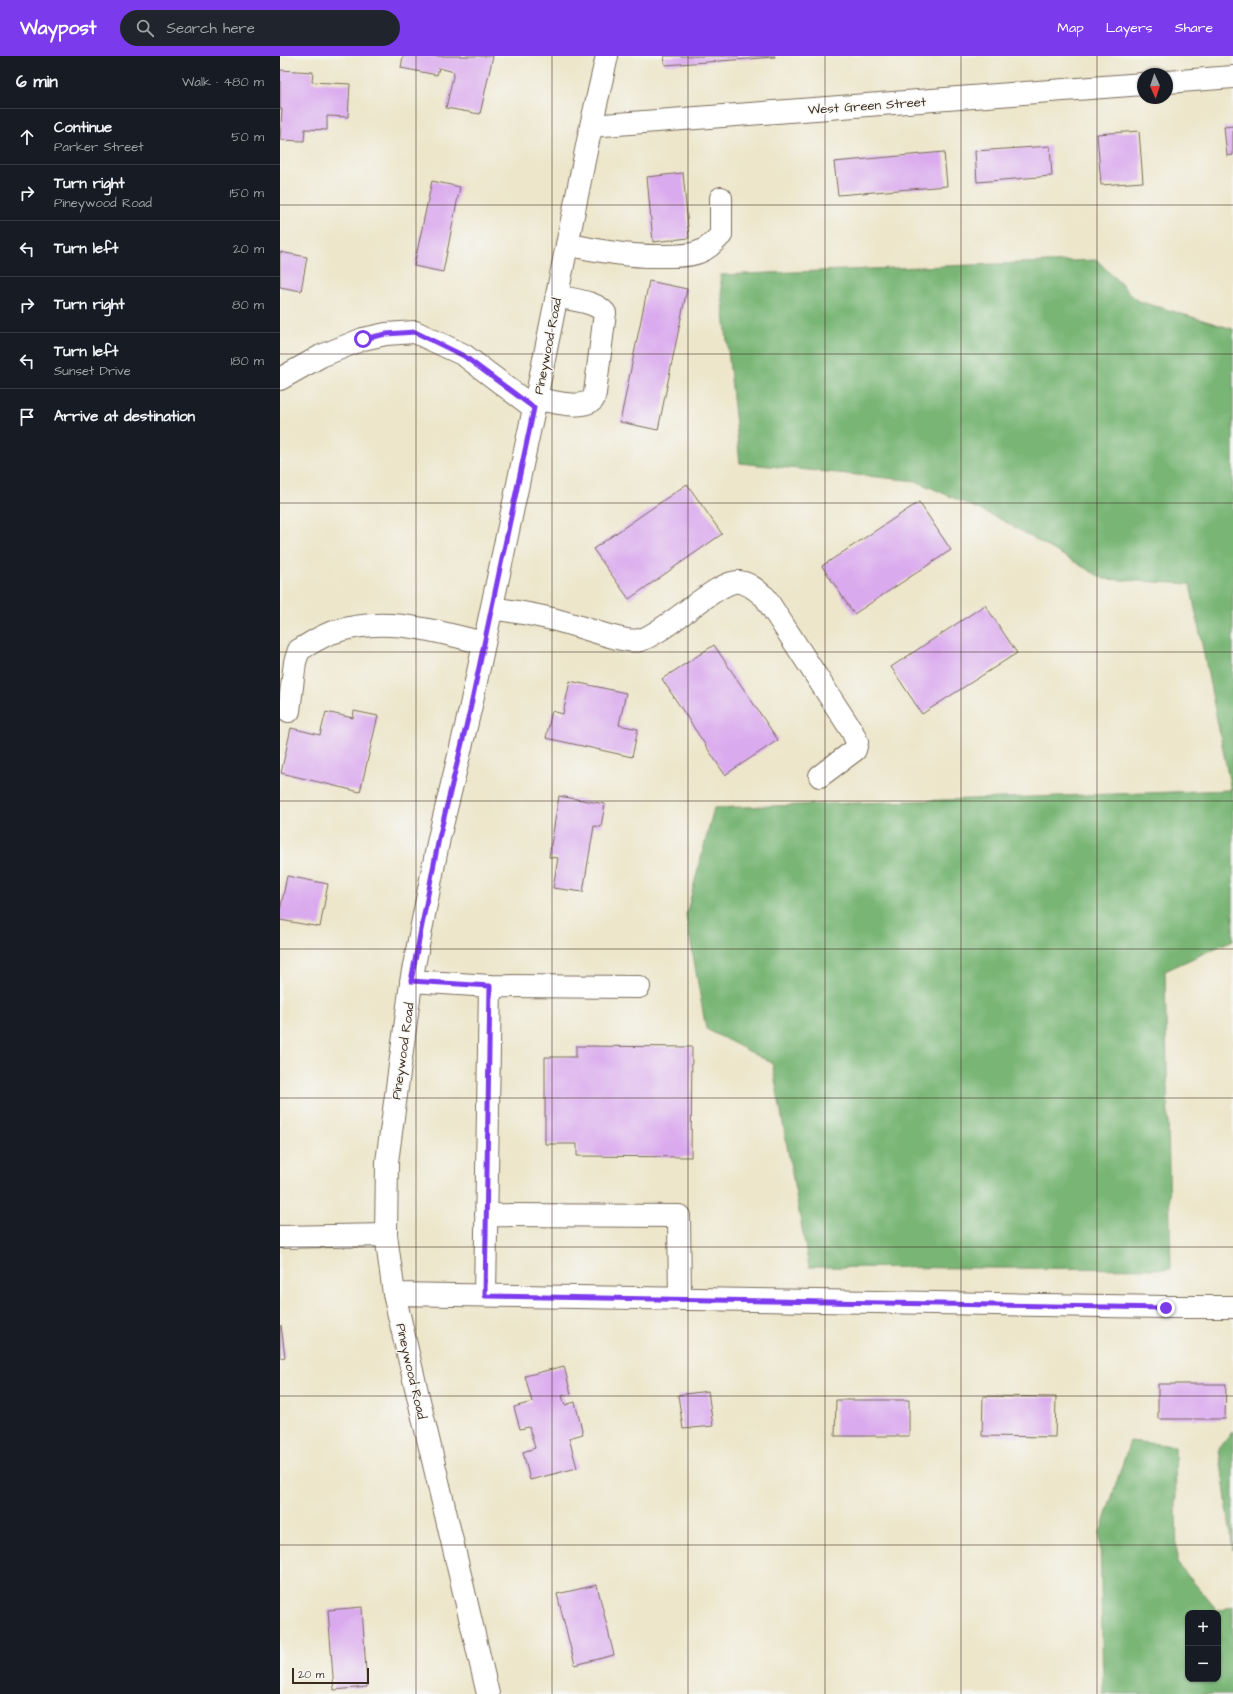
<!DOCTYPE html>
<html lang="en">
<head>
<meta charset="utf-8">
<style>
  body { margin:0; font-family:"Architects Daughter",sans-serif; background:#20242c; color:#f1f3f6 }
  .controls { position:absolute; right:12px; bottom:12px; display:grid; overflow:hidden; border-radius:8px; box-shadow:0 1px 3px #0004 }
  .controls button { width:36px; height:36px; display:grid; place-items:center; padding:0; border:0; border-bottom:1px solid #363941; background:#171b24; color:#f1f3f6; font:20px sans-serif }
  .compass { position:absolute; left:857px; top:12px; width:36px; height:36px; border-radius:50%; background:#171b24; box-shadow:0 1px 3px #0004; rotate:177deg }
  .scale { position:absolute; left:12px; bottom:10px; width:77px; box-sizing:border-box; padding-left:4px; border:2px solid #3b2a1e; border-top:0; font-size:11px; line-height:14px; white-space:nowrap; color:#3b2a1e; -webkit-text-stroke:3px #f6f6f2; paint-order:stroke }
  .stop { position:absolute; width:12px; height:12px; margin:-9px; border:3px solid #7c3aed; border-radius:50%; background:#fff }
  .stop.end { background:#7c3aed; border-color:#fff; box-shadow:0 1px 4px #0008 }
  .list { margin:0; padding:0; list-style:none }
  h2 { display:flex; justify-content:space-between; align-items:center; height:52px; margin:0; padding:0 16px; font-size:17px }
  h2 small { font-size:13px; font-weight:400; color:#9ea1a6 }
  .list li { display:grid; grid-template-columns:26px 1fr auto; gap:12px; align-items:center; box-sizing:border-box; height:56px; padding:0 16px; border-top:1px solid #363941 }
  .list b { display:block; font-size:15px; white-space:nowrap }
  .list p { margin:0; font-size:13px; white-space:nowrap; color:#9ea1a6 }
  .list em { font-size:13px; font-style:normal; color:#9ea1a6 }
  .icon { flex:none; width:22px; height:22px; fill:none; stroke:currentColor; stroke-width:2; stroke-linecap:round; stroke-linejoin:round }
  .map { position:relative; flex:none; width:953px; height:1638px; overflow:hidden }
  header { display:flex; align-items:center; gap:24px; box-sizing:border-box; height:56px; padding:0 20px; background:#7c3aed; color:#fff }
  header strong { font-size:19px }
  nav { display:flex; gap:22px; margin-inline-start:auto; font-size:14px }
  .search { width:280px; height:36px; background:#20242c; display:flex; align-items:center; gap:10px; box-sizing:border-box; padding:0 14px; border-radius:22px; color:#9ea1a6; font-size:15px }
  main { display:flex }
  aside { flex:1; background:#171b24 }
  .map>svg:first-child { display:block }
</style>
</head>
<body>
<header>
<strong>Waypost</strong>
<div class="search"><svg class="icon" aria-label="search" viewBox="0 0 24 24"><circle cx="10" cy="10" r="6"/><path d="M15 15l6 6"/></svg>Search here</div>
<nav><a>Map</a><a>Layers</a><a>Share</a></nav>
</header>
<main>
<aside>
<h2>6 min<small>Walk · 480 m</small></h2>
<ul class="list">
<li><svg class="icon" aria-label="ahead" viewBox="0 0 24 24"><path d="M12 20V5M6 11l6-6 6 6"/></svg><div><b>Continue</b><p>Parker Street</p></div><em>50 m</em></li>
<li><svg class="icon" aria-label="right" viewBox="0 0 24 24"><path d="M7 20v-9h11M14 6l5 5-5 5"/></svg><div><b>Turn right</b><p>Pineywood Road</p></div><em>150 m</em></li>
<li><svg class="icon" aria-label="left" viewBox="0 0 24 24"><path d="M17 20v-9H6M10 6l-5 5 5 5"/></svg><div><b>Turn left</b></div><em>20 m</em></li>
<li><svg class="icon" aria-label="right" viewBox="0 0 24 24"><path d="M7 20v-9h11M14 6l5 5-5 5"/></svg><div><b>Turn right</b></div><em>80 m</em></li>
<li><svg class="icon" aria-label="left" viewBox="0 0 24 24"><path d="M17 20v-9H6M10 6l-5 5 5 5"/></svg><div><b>Turn left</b><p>Sunset Drive</p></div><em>180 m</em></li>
<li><svg class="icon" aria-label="arrive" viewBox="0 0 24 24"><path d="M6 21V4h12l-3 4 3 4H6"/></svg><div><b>Arrive at destination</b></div></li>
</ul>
</aside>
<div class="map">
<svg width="953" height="1638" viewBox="0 0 953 1638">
  <rect width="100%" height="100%" fill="#f6f6f2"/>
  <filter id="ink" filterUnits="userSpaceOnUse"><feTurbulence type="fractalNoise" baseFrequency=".025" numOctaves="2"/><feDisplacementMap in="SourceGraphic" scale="8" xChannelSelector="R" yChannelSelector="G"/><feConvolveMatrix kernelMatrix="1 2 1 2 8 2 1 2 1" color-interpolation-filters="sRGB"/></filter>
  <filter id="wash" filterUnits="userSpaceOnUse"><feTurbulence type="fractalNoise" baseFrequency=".012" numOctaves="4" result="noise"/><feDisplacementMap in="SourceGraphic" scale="16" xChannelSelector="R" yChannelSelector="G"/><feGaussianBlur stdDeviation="0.9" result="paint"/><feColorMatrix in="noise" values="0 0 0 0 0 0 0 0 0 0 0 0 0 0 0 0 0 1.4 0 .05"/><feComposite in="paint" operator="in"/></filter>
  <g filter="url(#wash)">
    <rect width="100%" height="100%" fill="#ede6cb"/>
    <path fill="#79b676" stroke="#5a704a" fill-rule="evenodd" d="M817,204L858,245L953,273V884L885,915L891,1213L529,1211L492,1007L426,973L406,859L434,752L951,734L910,528L824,523L720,463L636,425L460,407L440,219Z
      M953,1375V1494L939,1393Z
      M850,1385L895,1390L897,1507L938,1555L953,1550V1638H823L820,1477ZM908,1557H938V1623H908Z"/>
    <g id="blocks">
      <path fill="#daaaee" d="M123,0H213L200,58L166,52L174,16L159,12L157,19L121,12Z
        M384,0H495V1L385,9Z
        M0,14L33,16L32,26L70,28L68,61L47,60V74L25,73L24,85L0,84L2,53H0Z
        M953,70V99L947,100L944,71Z
        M859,75L863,126L821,129L817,78Z
        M770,90L772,120L697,126L695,95Z
        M664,96L667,130L558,139L554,106Z
        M403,117L409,182L373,186L367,121Z
        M152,125L180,131L163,216L134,210Z
        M0,196L27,201L21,235L0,231Z
        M369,225L407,233L378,374L340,366Z
        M407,428L442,478L349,543L313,493Z
        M639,446L671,494L574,558L542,510Z
        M705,549L737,597L642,658L611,611Z
        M434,589L498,684L445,719L382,623Z
        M290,625L346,637L339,669L358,673L352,701L266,682L272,655L283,658Z
        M74,655L98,660L80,736L1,717L11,672L40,679L46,656L73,662Z
        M279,740L325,748L321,771L314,770L303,836L273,832L278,802L269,801Z
        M7,820L48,828L40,871L0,864V855Z
        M296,990L412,991L411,1101L297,1100V1088H265V1001H296Z
        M1,1269L5,1301L0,1302V1270Z
        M284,1310L291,1338L282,1340L285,1349L295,1346L303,1378L289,1382L297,1412L250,1424L243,1396L255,1392L249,1371L240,1373L234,1351L252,1346L245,1320Z
        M878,1328H946L945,1363H878Z
        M428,1335L433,1370L403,1373L398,1339Z
        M703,1340L776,1341L775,1381L702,1380Z
        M556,1344H629V1380H555Z
        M317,1529L334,1599L295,1609L277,1538Z
        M82,1551L87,1631L54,1634L48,1554Z"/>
    </g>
  </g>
  <g filter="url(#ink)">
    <use href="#blocks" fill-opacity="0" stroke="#796c5b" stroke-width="1"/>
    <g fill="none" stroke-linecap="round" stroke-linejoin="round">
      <defs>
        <path id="minor" d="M887,26L953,21
          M311,70L863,28
          M287,188C321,196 351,201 385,200C396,200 409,200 419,196C428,193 434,186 441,179V142
          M0,323L41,300L83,283L106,278L135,276L184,299L254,352
          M256,343C273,345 298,354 313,344L315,337L325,257C315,245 292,244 277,240
          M212,552C235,556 260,559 283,566C301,570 344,588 360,584C384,578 439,523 459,526C470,527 477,535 485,541L572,675L577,686L575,694L540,720
          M9,655L15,606L19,594C30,588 42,579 54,576C105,559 154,575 204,587
          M131,925L210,930L205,1239
          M210,930L359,931
          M206,1159L399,1160L400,1243
          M0,1181L106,1179
          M114,1238L886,1251H953
          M208,1638L114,1238L106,1179L107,1106L132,920L159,782L190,654L256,343L311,70L327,0"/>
      </defs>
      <use href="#minor" stroke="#796c5b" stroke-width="24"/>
      <use href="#minor" stroke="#fff" stroke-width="22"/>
    </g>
  </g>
  <g fill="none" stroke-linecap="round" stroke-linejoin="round" filter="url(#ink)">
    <path stroke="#7c3aed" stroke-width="5" d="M83,283L106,278L135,276L184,300L254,352L190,654L159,782L131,925L210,930L205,1240L886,1252"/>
  </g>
  <path fill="none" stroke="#3b2a1e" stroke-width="1" stroke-opacity="0.55" d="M136,0V1638M272,0V1638M408,0V1638M545,0V1638M681,0V1638M817,0V1638M0,149H953M0,298H953M0,447H953M0,596H953M0,745H953M0,893H953M0,1042H953M0,1191H953M0,1340H953M0,1489H953"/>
  <g text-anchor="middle" stroke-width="3" stroke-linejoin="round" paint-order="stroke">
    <g font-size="13" fill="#3b2a1e" stroke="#f6f6f2">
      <text transform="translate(587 49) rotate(-4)" y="5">West Green Street</text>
      <text transform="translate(267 290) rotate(-79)" y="5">Pineywood Road</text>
      <text transform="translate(122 995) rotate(-82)" y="5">Pineywood Road</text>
      <text transform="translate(132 1315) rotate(77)" y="5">Pineywood Road</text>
    </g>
  </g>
</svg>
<div class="controls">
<button>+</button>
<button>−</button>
</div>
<svg class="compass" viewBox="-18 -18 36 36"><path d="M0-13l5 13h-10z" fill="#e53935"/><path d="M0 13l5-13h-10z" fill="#9ea1a6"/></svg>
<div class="scale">20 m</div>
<div class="stop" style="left:83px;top:283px"></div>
<div class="stop end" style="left:886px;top:1252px"></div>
</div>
</main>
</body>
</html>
